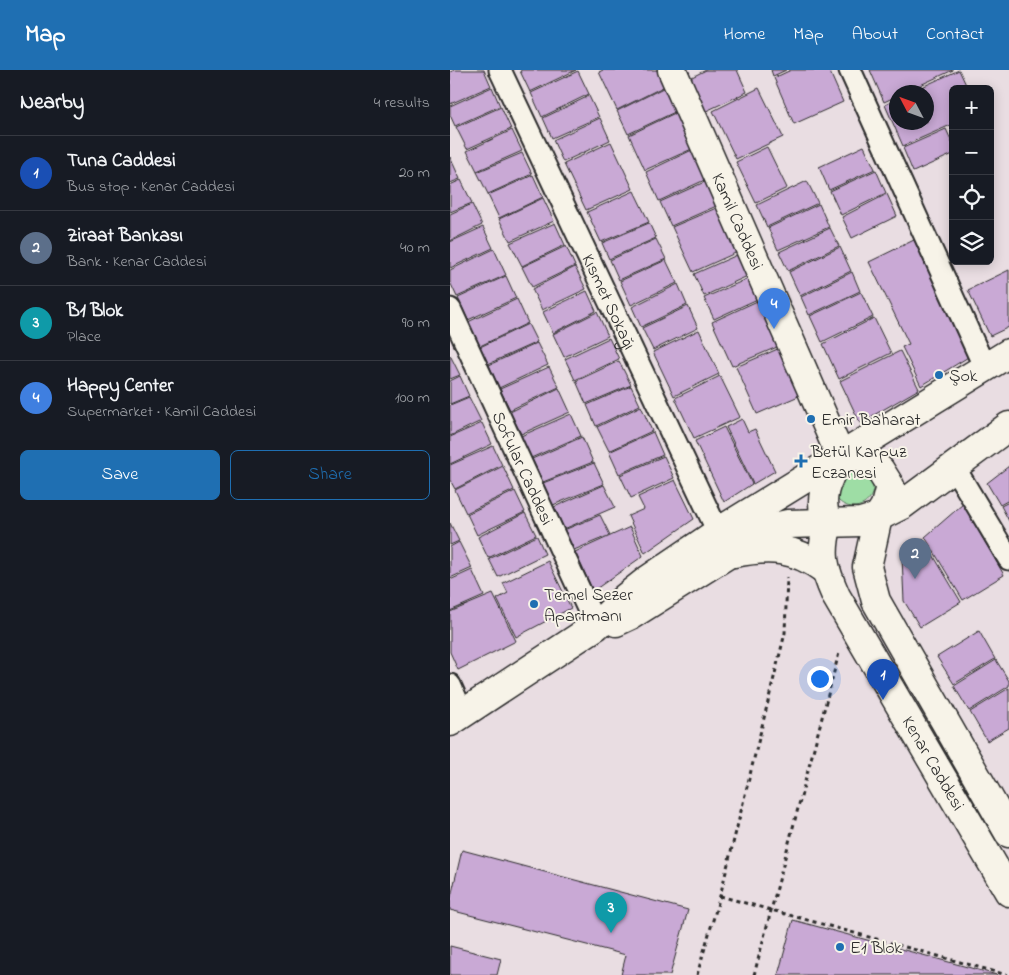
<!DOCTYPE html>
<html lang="en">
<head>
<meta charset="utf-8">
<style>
  body { margin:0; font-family:"Indie Flower",sans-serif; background:#242831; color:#f1f3f6 }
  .controls { position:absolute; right:15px; top:15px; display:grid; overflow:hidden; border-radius:8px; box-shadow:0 2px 12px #0003 }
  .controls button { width:45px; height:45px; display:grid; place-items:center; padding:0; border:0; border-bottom:1px solid #363941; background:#171b24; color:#f1f3f6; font:25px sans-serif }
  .compass { position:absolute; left:439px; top:15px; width:45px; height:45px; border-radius:50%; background:#171b24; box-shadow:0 2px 12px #0003; rotate:311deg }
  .you { position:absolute; left:369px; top:608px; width:18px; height:18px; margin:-12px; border:4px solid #fff; border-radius:50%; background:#1a73e8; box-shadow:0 0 0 8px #1a73e833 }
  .badge { display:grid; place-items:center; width:32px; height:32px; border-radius:50%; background:#1f6fb2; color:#fff; font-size:16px; font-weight:700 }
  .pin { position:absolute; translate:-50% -41px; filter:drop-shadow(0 1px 2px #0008) }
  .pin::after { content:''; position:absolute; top:26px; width:18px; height:15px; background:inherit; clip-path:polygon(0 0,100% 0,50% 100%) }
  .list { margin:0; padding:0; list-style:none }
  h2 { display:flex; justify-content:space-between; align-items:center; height:65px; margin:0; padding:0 20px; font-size:21px }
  h2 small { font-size:16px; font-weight:400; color:#9ea1a6 }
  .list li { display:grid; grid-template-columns:32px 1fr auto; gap:15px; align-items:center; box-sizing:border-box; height:75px; padding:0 20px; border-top:1px solid #363941 }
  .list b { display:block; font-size:19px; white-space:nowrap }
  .list p { margin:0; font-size:16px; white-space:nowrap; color:#9ea1a6 }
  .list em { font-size:16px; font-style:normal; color:#9ea1a6 }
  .actions { display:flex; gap:10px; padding:15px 20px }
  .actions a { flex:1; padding:11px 0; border:1px solid #1f6fb2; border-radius:8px; text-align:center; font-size:18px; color:#1f6fb2 }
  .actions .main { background:#1f6fb2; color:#fff }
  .icon { flex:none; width:28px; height:28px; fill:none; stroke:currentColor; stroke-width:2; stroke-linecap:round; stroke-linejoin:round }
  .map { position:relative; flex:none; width:559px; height:905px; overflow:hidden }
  header { display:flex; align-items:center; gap:30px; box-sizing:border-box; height:70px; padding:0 25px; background:#1f6fb2; color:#fff }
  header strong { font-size:24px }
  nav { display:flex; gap:28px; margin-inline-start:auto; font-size:18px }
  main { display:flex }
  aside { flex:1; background:#171b24 }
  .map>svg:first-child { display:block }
</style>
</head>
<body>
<header>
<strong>Map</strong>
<nav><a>Home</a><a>Map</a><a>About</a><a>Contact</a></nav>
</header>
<main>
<aside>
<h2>Nearby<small>4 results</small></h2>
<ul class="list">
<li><span class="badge" style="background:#1a4fb4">1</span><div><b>Tuna Caddesi</b><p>Bus stop · Kenar Caddesi</p></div><em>20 m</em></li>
<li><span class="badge" style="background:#5c6f8a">2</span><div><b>Ziraat Bankası</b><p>Bank · Kenar Caddesi</p></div><em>40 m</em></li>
<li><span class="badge" style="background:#0f9aa8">3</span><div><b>B1 Blok</b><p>Place</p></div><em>90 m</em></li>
<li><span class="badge" style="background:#3f7fe0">4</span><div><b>Happy Center</b><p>Supermarket · Kamil Caddesi</p></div><em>100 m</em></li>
</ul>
<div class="actions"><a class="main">Save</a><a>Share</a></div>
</aside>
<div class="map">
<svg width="559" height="905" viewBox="0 0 559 905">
  <rect width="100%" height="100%" fill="#e9dde2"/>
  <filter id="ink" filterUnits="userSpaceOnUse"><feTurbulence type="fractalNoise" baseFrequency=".02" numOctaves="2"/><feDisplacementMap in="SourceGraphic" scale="10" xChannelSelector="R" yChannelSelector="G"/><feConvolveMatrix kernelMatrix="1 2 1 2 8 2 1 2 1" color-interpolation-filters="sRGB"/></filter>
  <g filter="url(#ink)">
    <path fill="#9edda5" stroke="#648468" d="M406,397L423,412C426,435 401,446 386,428L389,403Z"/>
    <path fill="#c9a9d5" stroke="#2b2b2b" d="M5,0H34L41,16L0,34V2Z
      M72,0H126L80,22L70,1Z
      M153,0H207L215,16L167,40L149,2Z
      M256,0H287L297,22L254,42L238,9Z
      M321,0H336L323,6Z
      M341,0H379L393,32L344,54L324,8Z
      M420,0H503L455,22H447V26L434,32Z
      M509,0L518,19H503V54L453,76L435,35L447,29V52H477V22H461Z
      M128,1L139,24L92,47L81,23Z
      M42,17L50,36L5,56L0,45V36Z
      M215,17L227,41L178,64L167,41Z
      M309,18L333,67L286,89L263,41Z
      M139,26L149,47L102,68L93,48Z
      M51,37L61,59L17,79L6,57Z
      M227,42L244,78L195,100L179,65Z
      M150,48L160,70L113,92L103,70Z
      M496,59L503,74V84L463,102L453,78Z
      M62,60L72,81L27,101L17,81Z
      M161,72L183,119L136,140L114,94Z
      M414,76L425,99L379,120L369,97Z
      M317,77L337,118L306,133L286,92Z
      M244,79L259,108L209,131L196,102Z
      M72,83L82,104L38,124L27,102Z
      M0,87L10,109L0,113Z
      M426,100L436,123L391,145L380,121Z
      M83,105L93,127L49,148L38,125Z
      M11,110L22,133L0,142V115Z
      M259,110L271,134L221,156L210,132Z
      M357,111L368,133L317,157L307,135Z
      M184,121L199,152L151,172L137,142Z
      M437,124L447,146L402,168L392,147Z
      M93,128L104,151L60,171L49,149Z
      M22,134L32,155L0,171V144Z
      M369,134L379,157L328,180L318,158Z
      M271,136L292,180L243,202L222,157Z
      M105,153L115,175L72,196L60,173Z
      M199,153L206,168L159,189L152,173Z
      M33,157L43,178L0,198V172Z
      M380,158L389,176L338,201L329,182Z
      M206,169L216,189L169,210L160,190Z
      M464,170L520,286L471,316L452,277L459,274L419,192Z
      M116,176L125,196L82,217L72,197Z
      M390,177L401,201L350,226L339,202Z
      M44,179L56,205L7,227L0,212V200Z
      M294,182L304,203L254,226L244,204Z
      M216,190L227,213L181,235L170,211Z
      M125,197L136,219L92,240L82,219Z
      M559,200V257L540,266L518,220Z
      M402,202L410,221L359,245L351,227Z
      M56,206L66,228L18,250L8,228Z
      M304,206L314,226L264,249L254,228Z
      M228,214L237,235L191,257L182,237Z
      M137,221L146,241L103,263L93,242Z
      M411,222L423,247L372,272L360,246Z
      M318,226L339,272L282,296L262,252Z
      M67,229L78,253L30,276L18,252Z
      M238,236L248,258L203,280L192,258Z
      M147,242L158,266L114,287L103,264Z
      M424,248L441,283L389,309L373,274Z
      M78,254L87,272L38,294L30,277Z
      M249,260L269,304L224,326L203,282Z
      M159,268L169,289L125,310L115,289Z
      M87,273L98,295L49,318L39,295Z
      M337,275L358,322L307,344L286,297Z
      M450,281L469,319L410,353L390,311Z
      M0,285L10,305L0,309Z
      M169,291L181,315L136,334L126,311Z
      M99,297L109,317L60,340L50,319Z
      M10,306L19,326L0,334V311Z
      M270,306L290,347L244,368L225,328Z
      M181,316L190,335L146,356L137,335Z
      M109,318L120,342L71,364L60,342Z
      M19,327L31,351L0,366V335Z
      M191,336L202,361L159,381L147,357Z
      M121,344L131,366L81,388L71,366Z
      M292,349L298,362L305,359L325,401L303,414L276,357Z
      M32,353L42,374L0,394V367Z
      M274,357L302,414L274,432L245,371Z
      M203,362L213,385L169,404L159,382Z
      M132,367L143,392L93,412L82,389Z
      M43,376L52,395L5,419L0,410V395Z
      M214,386L224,408L181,428L170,405Z
      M144,393L154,414L103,435L93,413Z
      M53,396L64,420L16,443L5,420Z
      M559,396V430L550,435L537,413Z
      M225,410L244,449L195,483L178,446L194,439L188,427Z
      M154,415L165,437L114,459L104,437Z
      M65,421L75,442L27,465L17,444Z
      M559,432V451L551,436Z
      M513,434L554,505L513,530L475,467Z
      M75,443L86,465L38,488L28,467Z
      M150,445L160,465L124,480L114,460Z
      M0,453L9,471L0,475Z
      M180,457L193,486L143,521L125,482Z
      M87,466L95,484L48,507L39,489Z
      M473,468L511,532L470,557L454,531L452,487Z
      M9,472L22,498L0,508V477Z
      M98,491L121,538L66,567L47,529L58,523L53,513Z
      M22,500L34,526L0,541V510Z
      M43,524L66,571L8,600L0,582V542Z
      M529,561L545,589L504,614L487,587Z
      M546,590L559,611V616L519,641L504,616Z
      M559,618V658L537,671L520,642Z
      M12,780L238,840L220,905H171L176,885L0,840V831Z
      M343,850L547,905H328Z
      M0,876L51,889L47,905H0Z"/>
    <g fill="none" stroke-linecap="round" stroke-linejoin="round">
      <defs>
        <g id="minor">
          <path id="s1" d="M50,0L268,462"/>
          <path d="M400,0L534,296"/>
          <path id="s2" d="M0,239L146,556"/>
          <path d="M504,397L559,489"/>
          <path d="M0,615L13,644"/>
        </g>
        <g id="tertiary">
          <path id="s3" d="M222,0L390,385"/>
        </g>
        <g id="secondary">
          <path d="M390,385L418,389L430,400L440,416L435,436L428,447L417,497L426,531L559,763"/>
          <path id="s4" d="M378,453C370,484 373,497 386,526L559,822"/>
          <path d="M378,453C366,429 378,408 389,387"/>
          <path d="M284,483C319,476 344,477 374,499"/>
          <path d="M166,552L183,544L280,483L295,471L320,458L338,454L411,452L428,447L452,435L559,356"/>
          <path d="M0,652L146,556L175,528L199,509L268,462L559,283"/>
        </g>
      </defs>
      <use href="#minor" stroke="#2b2b2b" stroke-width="25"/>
      <use href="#tertiary" stroke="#2b2b2b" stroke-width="31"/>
      <use href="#secondary" stroke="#2b2b2b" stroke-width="31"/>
      <path stroke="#2b2b2b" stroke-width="3" stroke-dasharray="4 4" stroke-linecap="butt" d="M270,826L557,905
        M247,905L270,826L335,563L337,507
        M304,905L389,583"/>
      <use href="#minor" stroke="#f7f3e8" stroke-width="21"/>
      <use href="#tertiary" stroke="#f7f3e8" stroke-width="28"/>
      <use href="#secondary" stroke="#f7f3e8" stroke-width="28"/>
    </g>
  </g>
  <g fill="#1f6fb2" stroke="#f7f3e8" stroke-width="2">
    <circle cx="489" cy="305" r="5"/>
    <circle cx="361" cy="349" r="5"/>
    <path d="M348.5 383.5h5v5h5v5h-5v5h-5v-5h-5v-5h5z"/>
    <circle cx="84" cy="534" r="5"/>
    <circle cx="390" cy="877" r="5"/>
  </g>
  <g text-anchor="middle" stroke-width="4" stroke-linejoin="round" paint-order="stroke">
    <g font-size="18" fill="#2b2b2b" stroke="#f7f3e8">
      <text dy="6" stroke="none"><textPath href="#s3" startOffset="165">Kamil Caddesi</textPath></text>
      <text dy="6" stroke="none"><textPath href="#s1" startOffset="256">Kısmet Sokağı</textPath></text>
      <text dy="6" stroke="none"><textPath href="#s2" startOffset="175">Sofular Caddesi</textPath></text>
      <text dy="6" stroke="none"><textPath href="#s4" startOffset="269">Kenar Caddesi</textPath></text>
    </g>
    <g font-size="18" fill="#2b2b2b" stroke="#f7f3e8" text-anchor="start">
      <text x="499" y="311">Şok</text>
      <text x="371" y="355">Emir Baharat</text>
      <text x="361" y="387">Betül Karpuz<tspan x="361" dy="21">Eczanesi</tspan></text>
      <text x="94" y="530">Temel Sezer<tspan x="94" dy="21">Apartmanı</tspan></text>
      <text x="400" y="883">E1 Blok</text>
    </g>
  </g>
</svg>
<div class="controls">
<button>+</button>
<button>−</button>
<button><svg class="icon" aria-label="locate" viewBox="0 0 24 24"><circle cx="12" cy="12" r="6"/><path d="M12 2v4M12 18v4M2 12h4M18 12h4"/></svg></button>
<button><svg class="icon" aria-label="layers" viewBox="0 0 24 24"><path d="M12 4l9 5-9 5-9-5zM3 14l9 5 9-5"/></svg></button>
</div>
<svg class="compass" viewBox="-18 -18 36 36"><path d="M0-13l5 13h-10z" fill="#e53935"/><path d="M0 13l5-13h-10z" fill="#9ea1a6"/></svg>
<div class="you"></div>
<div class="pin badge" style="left:433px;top:630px;background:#1a4fb4">1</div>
<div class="pin badge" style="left:465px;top:509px;background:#5c6f8a">2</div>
<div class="pin badge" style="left:161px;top:863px;background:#0f9aa8">3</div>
<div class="pin badge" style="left:324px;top:259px;background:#3f7fe0">4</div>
</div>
</main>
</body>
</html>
